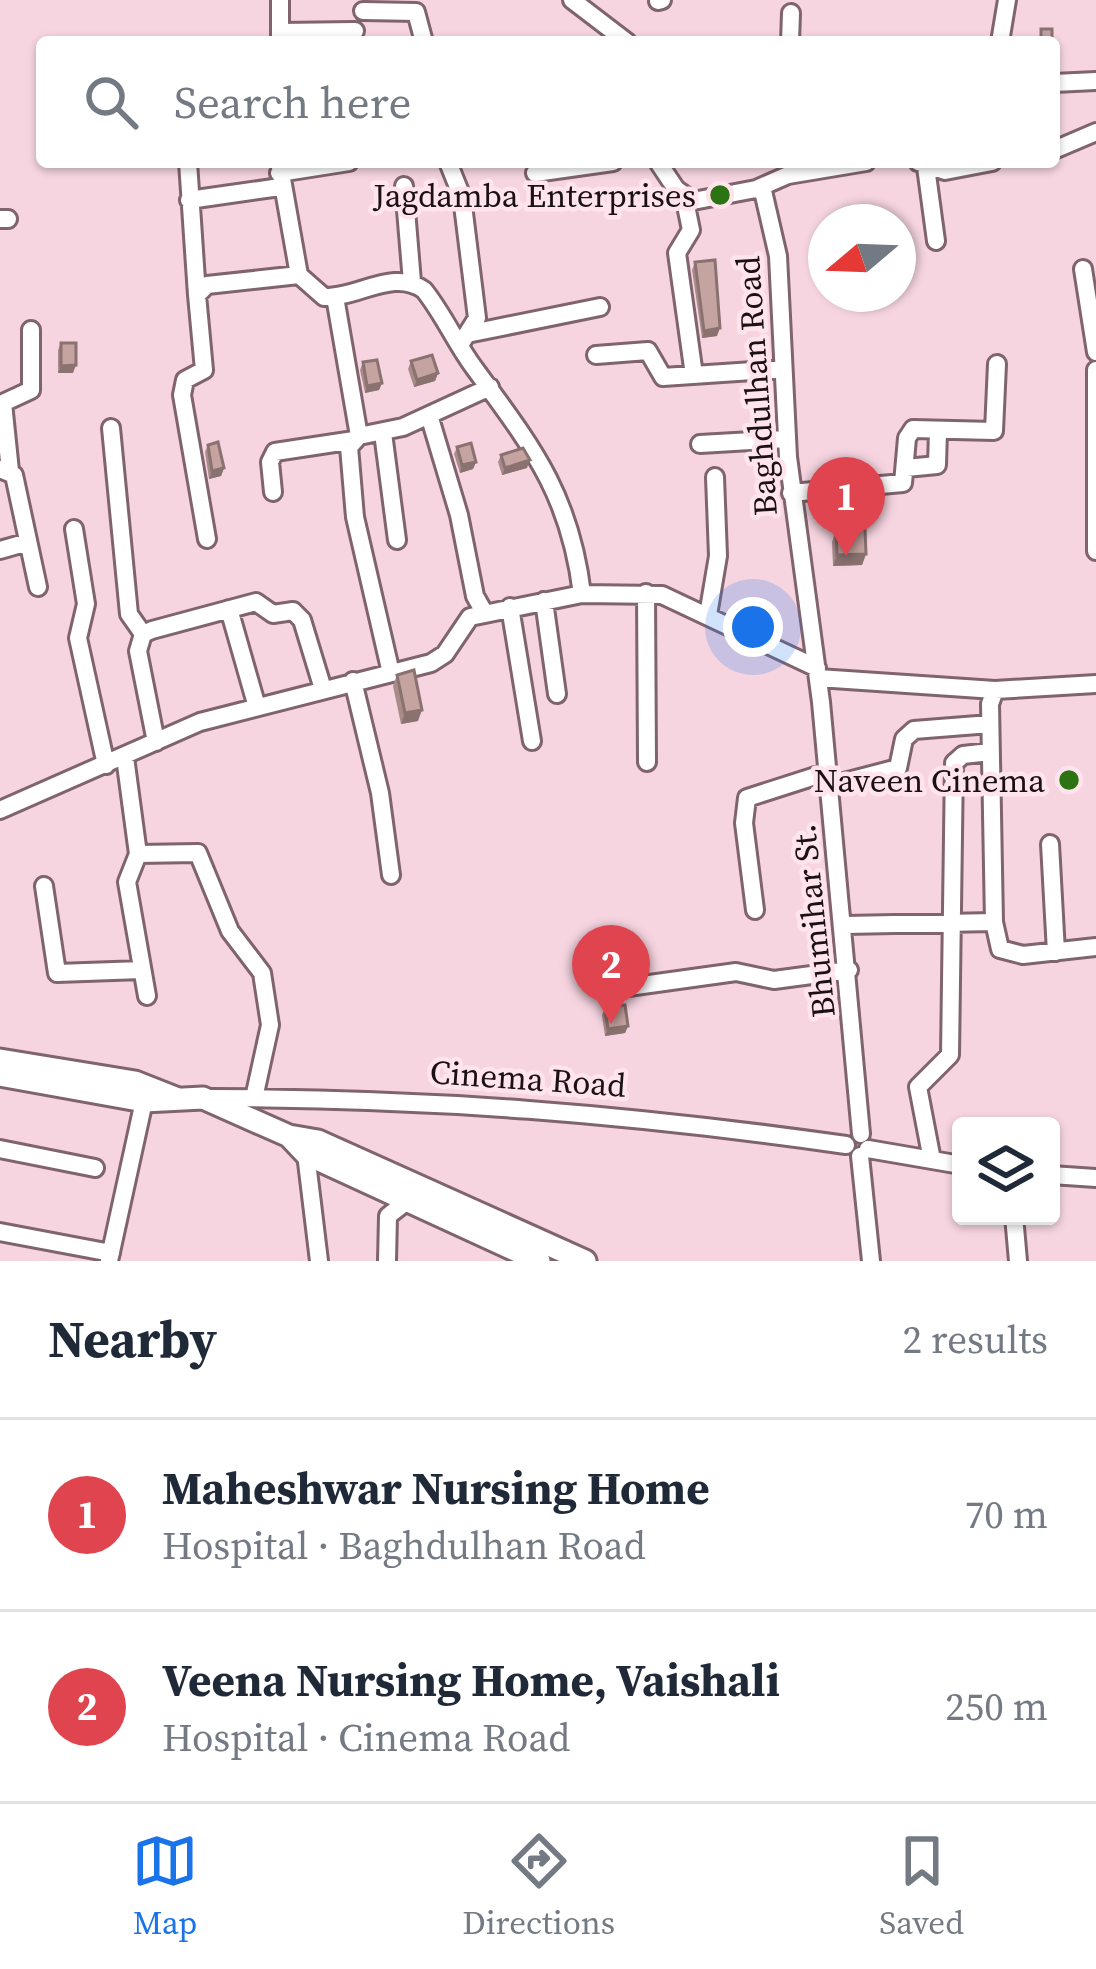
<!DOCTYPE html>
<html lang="en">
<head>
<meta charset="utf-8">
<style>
  body { margin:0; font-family:"Source Serif 4",serif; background:#f6f6f7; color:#1f2937 }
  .controls { position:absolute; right:36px; bottom:36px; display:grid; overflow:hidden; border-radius:12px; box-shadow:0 3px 9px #0004 }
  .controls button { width:108px; height:108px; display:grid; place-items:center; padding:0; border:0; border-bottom:3px solid #e0e1e3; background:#fff; color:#1f2937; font:60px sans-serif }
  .compass { position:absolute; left:808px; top:204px; width:108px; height:108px; border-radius:50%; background:#fff; box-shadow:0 3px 9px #0004; rotate:251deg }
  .you { position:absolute; left:753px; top:627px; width:42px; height:42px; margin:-30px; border:9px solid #fff; border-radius:50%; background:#1a73e8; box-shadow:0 0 0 18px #1a73e833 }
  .badge { display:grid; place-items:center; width:78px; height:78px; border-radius:50%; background:#1a73e8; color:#fff; font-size:39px; font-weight:700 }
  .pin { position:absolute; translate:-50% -99px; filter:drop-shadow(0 3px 6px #0008) }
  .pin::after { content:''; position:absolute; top:63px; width:42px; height:36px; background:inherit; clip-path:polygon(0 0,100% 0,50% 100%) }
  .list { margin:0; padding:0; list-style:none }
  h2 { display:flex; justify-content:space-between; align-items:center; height:156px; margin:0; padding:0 48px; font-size:51px }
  h2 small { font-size:39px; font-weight:400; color:#747a83 }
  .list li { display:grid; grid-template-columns:78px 1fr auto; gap:36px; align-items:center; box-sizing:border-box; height:192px; padding:0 48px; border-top:3px solid #e0e1e3 }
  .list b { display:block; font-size:45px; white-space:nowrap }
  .list p { margin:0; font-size:39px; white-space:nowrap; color:#747a83 }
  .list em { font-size:39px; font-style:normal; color:#747a83 }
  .icon { flex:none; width:66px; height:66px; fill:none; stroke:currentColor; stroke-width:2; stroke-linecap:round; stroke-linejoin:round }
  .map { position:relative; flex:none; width:1096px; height:1261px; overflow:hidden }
  .search { position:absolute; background:#fff; box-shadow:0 3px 9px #0004; left:36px; right:36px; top:36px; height:132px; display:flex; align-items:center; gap:30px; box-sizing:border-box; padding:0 42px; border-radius:12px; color:#747a83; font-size:45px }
  .sheet { height:540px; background:#fff }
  nav { display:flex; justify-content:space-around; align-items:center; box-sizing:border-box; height:168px; border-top:3px solid #e0e1e3; background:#fff; font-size:33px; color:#747a83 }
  nav a { display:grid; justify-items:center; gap:6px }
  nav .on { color:#1a73e8 }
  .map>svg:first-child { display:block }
</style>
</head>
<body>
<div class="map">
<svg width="1096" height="1261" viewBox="0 0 1096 1261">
  <rect width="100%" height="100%" fill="#f6d5e1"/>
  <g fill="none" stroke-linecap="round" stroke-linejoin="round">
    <defs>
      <path id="minor" d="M572,0L627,42
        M658,1L662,0
        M363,11L416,12L424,42
        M280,32L355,31
        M280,41V0
        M790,42L791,13
        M1000,42L1007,0
        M1054,83L1096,81
        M1054,150L1096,132
        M188,162L197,295
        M279,162L299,275L324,297C358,298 394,268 424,290C444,315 456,344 475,369C532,447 570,494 582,594
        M448,162L462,197L477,318L460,345
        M658,162L676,189L693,201L756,189L763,191L778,256L788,457L821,702L861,1134
        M918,162L945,171L992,162
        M926,167L936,241
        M279,173L349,162
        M535,173L613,162
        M404,186L412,282
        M756,189L788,175L866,162
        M684,196L691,230L677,253L694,375
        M189,200L280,187
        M0,219H8
        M1083,269L1096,352
        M335,297L359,436
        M472,333L600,307
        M596,355L648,351L663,377L783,369
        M1096,370V551
        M429,415L459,515L475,596L484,612
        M111,428L129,614L143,634
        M383,433L397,540
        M700,444L786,439
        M906,468L937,465L938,431
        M0,469L14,475L38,587
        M10,471L3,403L31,390V330
        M273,492L270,462L275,452L354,440
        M791,493L903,483L907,438L913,429L994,431L997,364
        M74,529L86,604L78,638L106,765
        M207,539L182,395L185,380L204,370L197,295L207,285L299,275
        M0,550L28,542
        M646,593L647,762
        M544,601L557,694
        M510,607L532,741
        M229,609L257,707
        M708,615L718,556L715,477
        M391,673L355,517L349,447L359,436L403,427L490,387
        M818,678L995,690
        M353,681L380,793L391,875
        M1096,684L995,690L990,704L994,922L1000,949L1023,955L1096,947
        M156,742L138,651L143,634L152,630L256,602L273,614L293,611L302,620L323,689
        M125,757L138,854L198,853L230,931L262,973L270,1025L254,1098
        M829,786L898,768L904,739L914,730L990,724
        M0,810L200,722L431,663L445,654L470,617L582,594L662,595L817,668
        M1050,844L1056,952
        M138,854L127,882L147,996
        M44,886L57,973L142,970
        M755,910L744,823L747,798L828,772
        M845,925L994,922
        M628,987L736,972L774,980L849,970
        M210,1098C430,1098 628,1114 846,1145
        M0,1149L95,1168
        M868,1149L961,1165
        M306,1154L319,1261
        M860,1156L871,1261
        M932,1160L918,1087L950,1055L954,763L963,755L990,752
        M1051,1175L1096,1178
        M1014,1216L1018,1261
        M0,1232L111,1253
        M109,1261L144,1101
        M387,1261L388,1216L407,1201"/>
      <path id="major" d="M0,1060L135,1082L178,1099
        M0,1075L144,1101L203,1098L289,1136L318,1141L585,1261
        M289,1136L306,1154L539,1261"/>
    </defs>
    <use href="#minor" stroke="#7f636d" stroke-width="22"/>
    <use href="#major" stroke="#7f636d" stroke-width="27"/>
    <use href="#minor" stroke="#fff" stroke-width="16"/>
    <use href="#major" stroke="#fff" stroke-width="21"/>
  </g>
  <path fill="#a98c8a" d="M695,262L717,336L702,338L692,270Z
    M61,343L73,373H58V350Z
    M411,361L438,373L435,381L414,387L408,369Z
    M363,362L382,383L379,390L365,393L360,370Z
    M208,445L224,468L221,476L209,479L205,452Z
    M457,447L476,462L473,469L460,473L454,454Z
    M501,455L527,468L502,475L498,462Z
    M836,530L866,554L862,565L833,566L832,542Z
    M397,675L418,721L401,724L393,686Z
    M605,1008L628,1026L625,1033L605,1036L602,1015Z"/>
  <path fill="#897270" d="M720,328L717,336L702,338L704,331Z
    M76,365L73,373H58L61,366Z
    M438,373L435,381L414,387L417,380Z
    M382,383L379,390L365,393L367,386Z
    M530,460L527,468L502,475L505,468Z
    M476,462L473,469L460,473L462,465Z
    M224,468L221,476L209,479L212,471Z
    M866,554L862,565L833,566L837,555Z
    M422,710L418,721L401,724L405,713Z
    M628,1026L625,1033L605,1036L608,1029Z"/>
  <path fill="#c4a3a0" stroke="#897270" stroke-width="3" d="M1041,29H1052V42H1041Z
    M715,260L720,328L704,331L695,262Z
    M61,343H76V365L61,366Z
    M432,355L438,373L417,380L411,361Z
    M377,360L382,383L367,386L363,362Z
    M218,442L224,468L212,471L208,445Z
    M471,443L476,462L462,465L457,447Z
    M523,448L530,460L505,468L501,455Z
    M865,529L866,554L837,555L836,530Z
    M414,670L422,710L405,713L397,675Z
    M625,1005L628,1026L608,1029L605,1008Z"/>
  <g fill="#2c7313" stroke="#ffe4ee" stroke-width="4.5">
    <circle cx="720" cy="195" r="12"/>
    <circle cx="1069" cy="780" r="12"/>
  </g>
  <g text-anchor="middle" stroke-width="9" stroke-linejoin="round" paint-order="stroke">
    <g font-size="33" fill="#1b1115" stroke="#ffe4ee" text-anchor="end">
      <text x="696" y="207">Jagdamba Enterprises</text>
      <text x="1045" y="792">Naveen Cinema</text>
    </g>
    <g font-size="33" fill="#1b1115" stroke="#ffe4ee">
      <text transform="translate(756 386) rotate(-94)" y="12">Baghdulhan Road</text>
      <text transform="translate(813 921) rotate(-96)" y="12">Bhumihar St.</text>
      <text transform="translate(528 1078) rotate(4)" y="12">Cinema Road</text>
    </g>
  </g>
</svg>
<div class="controls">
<button><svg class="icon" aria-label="layers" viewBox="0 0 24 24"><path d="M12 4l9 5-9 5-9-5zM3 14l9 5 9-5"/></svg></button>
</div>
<svg class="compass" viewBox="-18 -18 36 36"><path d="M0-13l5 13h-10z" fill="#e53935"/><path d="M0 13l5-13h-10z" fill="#747a83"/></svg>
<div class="you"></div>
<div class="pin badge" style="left:846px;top:556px;background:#e0444e">1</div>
<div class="pin badge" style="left:611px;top:1024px;background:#e0444e">2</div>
<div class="search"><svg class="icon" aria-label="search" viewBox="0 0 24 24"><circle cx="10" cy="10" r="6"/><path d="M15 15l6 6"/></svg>Search here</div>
</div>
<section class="sheet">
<h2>Nearby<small>2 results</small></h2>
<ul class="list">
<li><span class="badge" style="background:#e0444e">1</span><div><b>Maheshwar Nursing Home</b><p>Hospital · Baghdulhan Road</p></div><em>70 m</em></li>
<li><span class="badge" style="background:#e0444e">2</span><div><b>Veena Nursing Home, Vaishali</b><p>Hospital · Cinema Road</p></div><em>250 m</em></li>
</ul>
</section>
<nav>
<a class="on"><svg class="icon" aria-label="map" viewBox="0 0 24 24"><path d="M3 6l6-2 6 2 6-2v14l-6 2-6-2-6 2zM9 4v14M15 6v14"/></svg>Map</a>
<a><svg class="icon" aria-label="directions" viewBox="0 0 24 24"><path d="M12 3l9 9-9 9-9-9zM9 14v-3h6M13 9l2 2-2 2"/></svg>Directions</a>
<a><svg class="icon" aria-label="saved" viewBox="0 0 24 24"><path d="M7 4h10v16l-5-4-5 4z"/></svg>Saved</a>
</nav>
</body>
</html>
